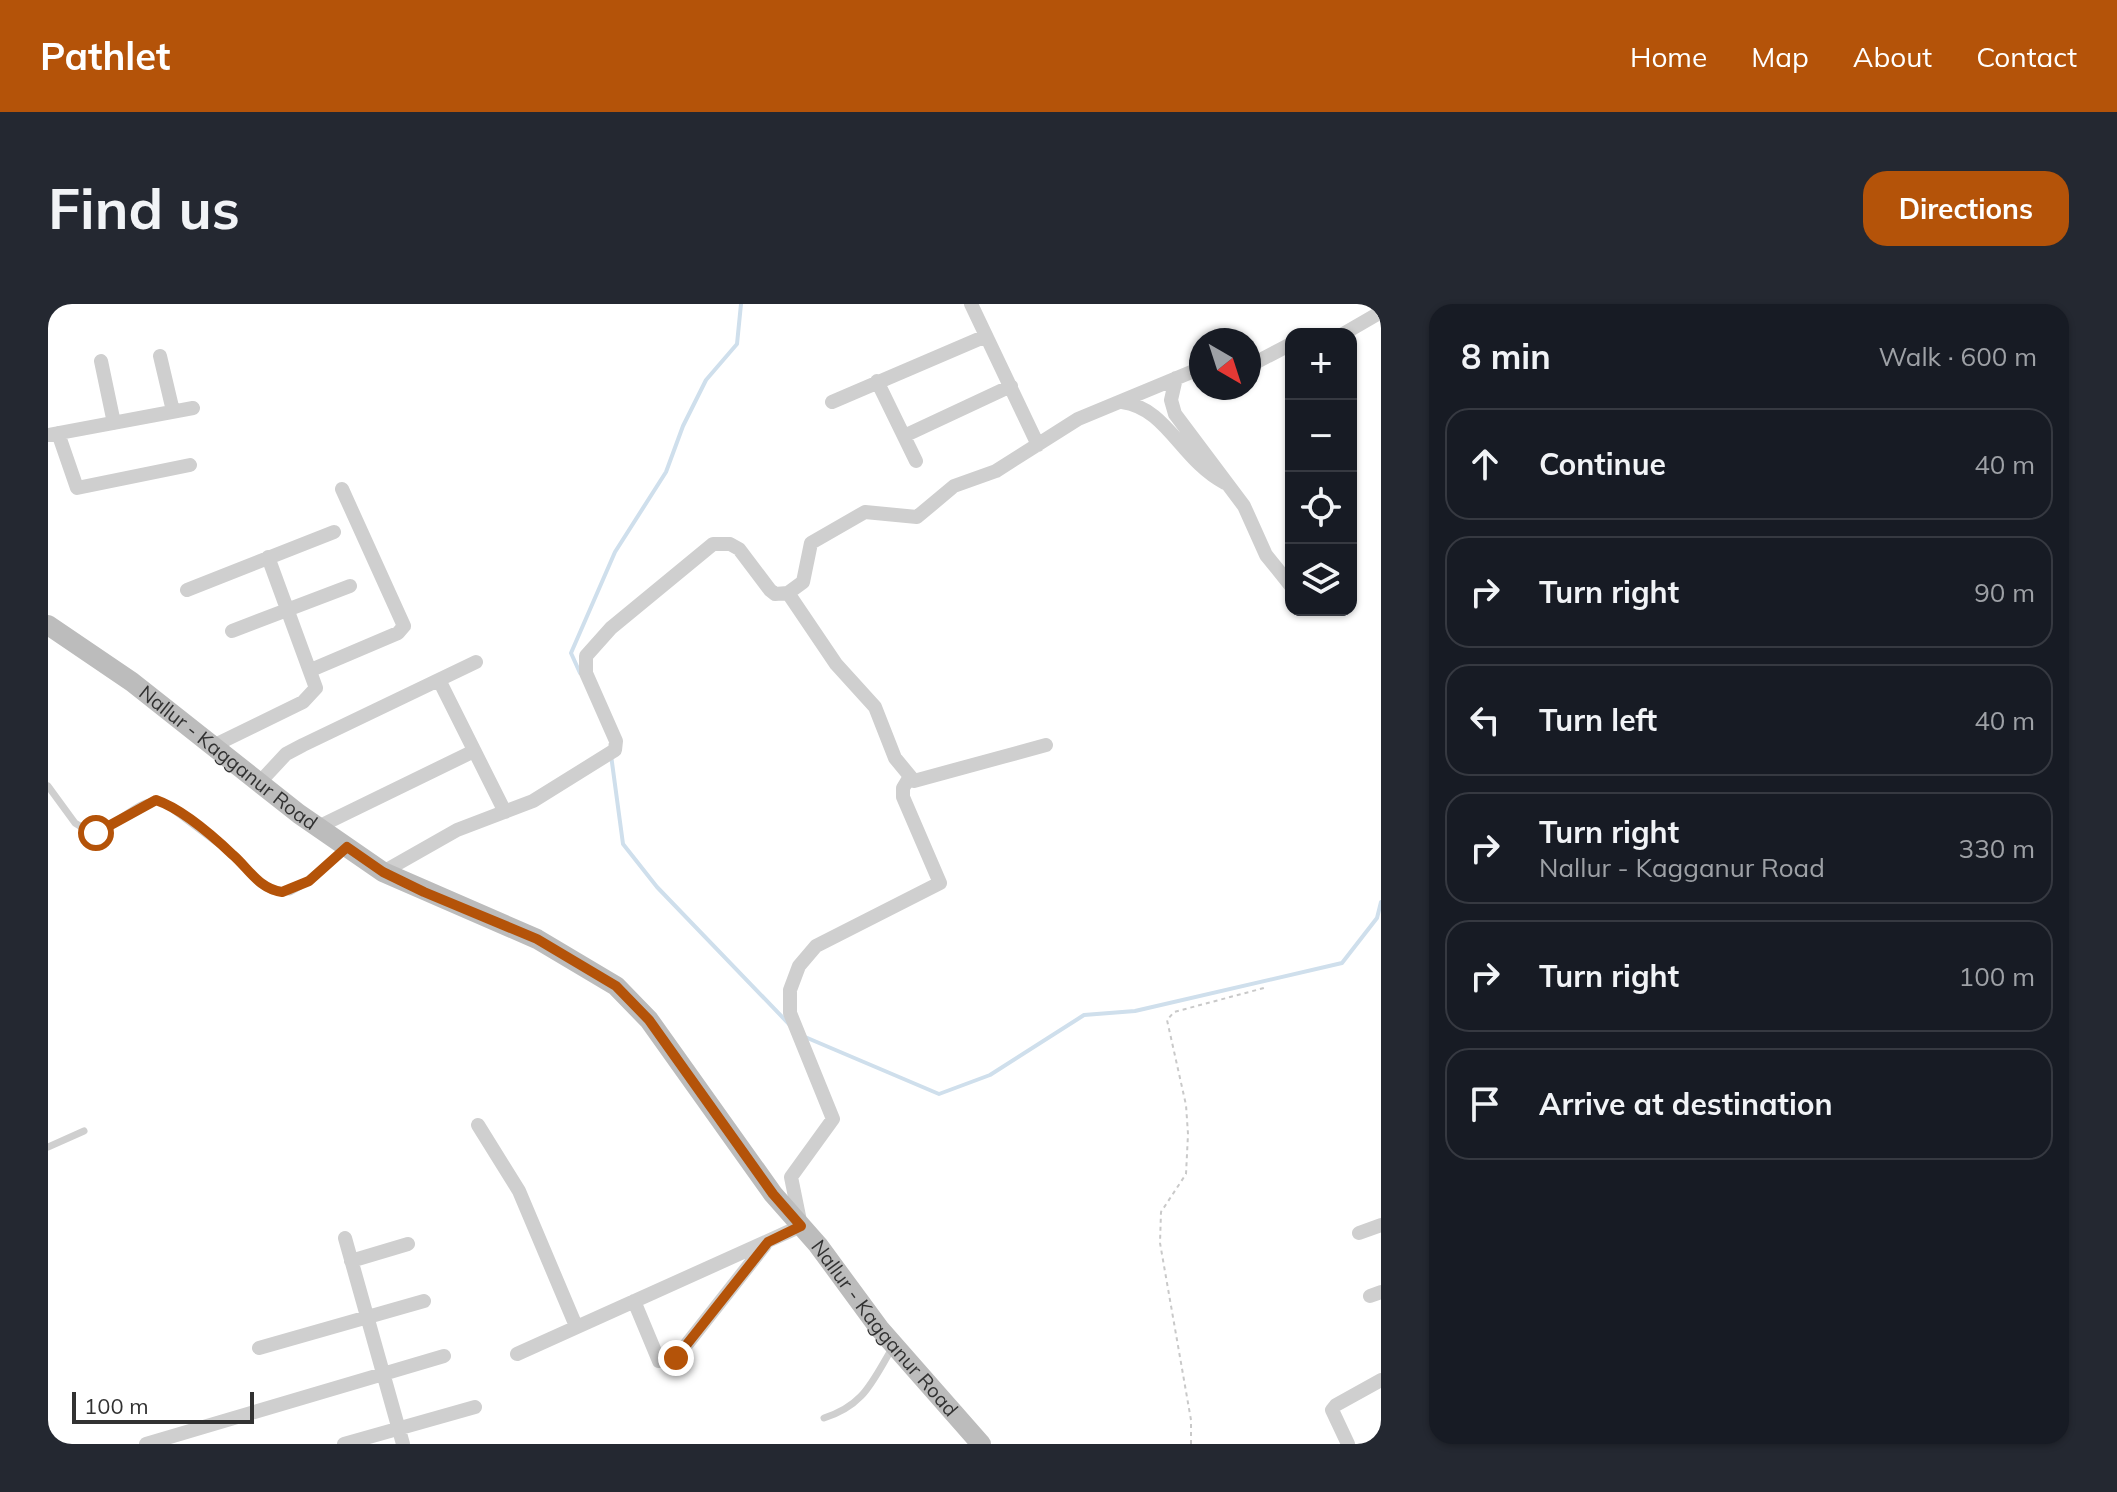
<!DOCTYPE html>
<html lang="en">
<head>
<meta charset="utf-8">
<style>
  body { margin:0; font-family:Mulish,sans-serif; background:#242831; color:#f1f3f6 }
  .controls { position:absolute; right:24px; top:24px; display:grid; overflow:hidden; border-radius:16px; box-shadow:0 2px 6px #0004 }
  .controls button { width:72px; height:72px; display:grid; place-items:center; padding:0; border:0; border-bottom:2px solid #363941; background:#171b24; color:#f1f3f6; font:40px sans-serif }
  .compass { position:absolute; left:1141px; top:24px; width:72px; height:72px; border-radius:50%; background:#171b24; box-shadow:0 2px 6px #0004; rotate:141deg }
  .scale { position:absolute; left:24px; bottom:20px; width:182px; box-sizing:border-box; padding-left:8px; border:4px solid #323232; border-top:0; font-size:22px; line-height:28px; white-space:nowrap; color:#323232; -webkit-text-stroke:6px #fff; paint-order:stroke }
  .stop { position:absolute; width:24px; height:24px; margin:-18px; border:6px solid #b45309; border-radius:50%; background:#fff }
  .stop.end { background:#b45309; border-color:#fff; box-shadow:0 2px 8px #0008 }
  .list { margin:0; padding:0; list-style:none }
  h2 { display:flex; justify-content:space-between; align-items:center; height:104px; margin:0; padding:0 32px; font-size:34px }
  h2 small { font-size:26px; font-weight:400; color:#9ea1a6 }
  .list li { display:grid; grid-template-columns:52px 1fr auto; gap:24px; align-items:center; box-sizing:border-box; height:112px; margin:0 16px 16px; padding:0 16px; border:2px solid #363941; border-radius:24px }
  .list b { display:block; font-size:30px; white-space:nowrap }
  .list p { margin:0; font-size:26px; white-space:nowrap; color:#9ea1a6 }
  .list em { font-size:26px; font-style:normal; color:#9ea1a6 }
  .icon { flex:none; width:44px; height:44px; fill:none; stroke:currentColor; stroke-width:2; stroke-linecap:round; stroke-linejoin:round }
  .map { position:relative; flex:none; width:1333px; height:1140px; overflow:hidden; border-radius:24px }
  header { display:flex; align-items:center; gap:48px; box-sizing:border-box; height:112px; padding:0 40px; background:#b45309; color:#fff }
  header strong { font-size:38px }
  nav { display:flex; gap:44px; margin-inline-start:auto; font-size:28px }
  .intro { display:flex; align-items:center; justify-content:space-between; box-sizing:border-box; height:192px; padding:0 48px }
  h1 { margin:0; font-size:56px }
  .button { padding:20px 36px; border-radius:24px; background:#b45309; color:#fff; font-size:28px; font-weight:700 }
  main { display:flex; gap:48px; padding:0 48px }
  aside { flex:1; background:#171b24; border-radius:24px; box-shadow:0 2px 6px #0004 }
  .map>svg:first-child { display:block }
</style>
</head>
<body>
<header>
<strong>Pathlet</strong>
<nav><a>Home</a><a>Map</a><a>About</a><a>Contact</a></nav>
</header>
<div class="intro"><h1>Find us</h1><a class="button">Directions</a></div>
<main>
<div class="map">
<svg width="1333" height="1140" viewBox="0 0 1333 1140">
  <rect width="100%" height="100%" fill="#fff"/>
  <g fill="none" stroke-linecap="round" stroke-linejoin="round">
    <path stroke="#cfdfec" stroke-width="4" d="M532,369L523,349L567,248L618,168L635,122L658,76L689,40L693,0
      M563,451L575,540L609,583L741,720
      M757,733L891,790L942,771L1036,711L1087,707L1294,659L1329,614L1333,598"/>
    <path stroke="#c9c9c9" stroke-width="2" stroke-dasharray="4 4" stroke-linecap="butt" d="M1143,1140V1116L1112,939L1113,908L1138,870L1140,830L1138,801L1119,716L1126,708L1216,684"/>
    <path stroke="#cfcfcf" stroke-width="7" d="M0,482L27,519L43,529C66,527 92,490 115,498L184,550L215,582L225,587L242,588L251,583L296,546
      M0,843L36,827
      M776,1114C817,1101 824,1077 845,1043"/>
    <path stroke="#cfcfcf" stroke-width="14" d="M923,0L990,141
      M1295,30L1333,8
      M112,52L125,107
      M53,57L66,119
      M1201,62L1243,40
      M1128,74L1123,96L1127,110L1196,202L1218,251L1243,282
      M829,77L868,157
      M784,98L938,32
      M1074,98C1119,104 1133,156 1177,179
      M10,129L29,184L142,161
      M0,131L145,104
      M856,132L963,82
      M139,286L286,228
      M740,289L788,360L827,403L847,454L866,477L998,441
      M184,327L302,282
      M263,366L350,329L356,322L294,185
      M391,376L457,508
      M167,441L255,398L268,384L220,253
      M212,478L238,450L255,441L428,358
      M270,523L426,447
      M335,568L409,526L485,497L567,446L568,437L538,369V352L563,324L665,240H682L691,245L722,286L727,290L740,289L755,278L763,239L817,208L869,213L906,182L948,167L1030,115L1153,64
      M430,821L471,887L528,1022
      M1311,929L1333,921
      M297,934L355,1140
      M303,957L360,940
      M1322,992L1333,988
      M586,997L611,1057L628,1054L717,941
      M211,1044L376,997
      M469,1050L753,922L743,873L785,815L742,709V686L751,662L768,642L892,579L855,493V484L861,474
      M98,1140L396,1052
      M296,1140L427,1103
      M1300,1140L1284,1106L1288,1101L1333,1076"/>
    <path stroke="#bcbcbc" stroke-width="20" id="s1" d="M0,321L84,378L251,510L335,568L489,635L568,682L601,716L725,890L770,941L831,1024L933,1140"/>
  </g>
  <g fill="none" stroke-linecap="round" stroke-linejoin="round">
    <path stroke="#b45309" stroke-width="10" d="M48,529L108,496C134,505 165,532 185,551C201,565 211,585 234,588L261,577L299,543L335,568L376,588L489,635L568,682L601,716L725,890L753,922L720,938L628,1054"/>
  </g>
  <g text-anchor="middle" stroke-width="8" stroke-linejoin="round" paint-order="stroke">
    <g font-size="20" fill="#323232" stroke="#fff">
      <text dy="7" stroke="none"><textPath href="#s1" startOffset="224">Nallur - Kagganur Road</textPath></text>
      <text dy="7" stroke="none"><textPath href="#s1" startOffset="1112">Nallur - Kagganur Road</textPath></text>
    </g>
  </g>
</svg>
<div class="controls">
<button>+</button>
<button>−</button>
<button><svg class="icon" aria-label="locate" viewBox="0 0 24 24"><circle cx="12" cy="12" r="6"/><path d="M12 2v4M12 18v4M2 12h4M18 12h4"/></svg></button>
<button><svg class="icon" aria-label="layers" viewBox="0 0 24 24"><path d="M12 4l9 5-9 5-9-5zM3 14l9 5 9-5"/></svg></button>
</div>
<svg class="compass" viewBox="-18 -18 36 36"><path d="M0-13l5 13h-10z" fill="#e53935"/><path d="M0 13l5-13h-10z" fill="#9ea1a6"/></svg>
<div class="scale">100 m</div>
<div class="stop" style="left:48px;top:529px"></div>
<div class="stop end" style="left:628px;top:1054px"></div>
</div>
<aside>
<h2>8 min<small>Walk · 600 m</small></h2>
<ul class="list">
<li><svg class="icon" aria-label="ahead" viewBox="0 0 24 24"><path d="M12 20V5M6 11l6-6 6 6"/></svg><div><b>Continue</b></div><em>40 m</em></li>
<li><svg class="icon" aria-label="right" viewBox="0 0 24 24"><path d="M7 20v-9h11M14 6l5 5-5 5"/></svg><div><b>Turn right</b></div><em>90 m</em></li>
<li><svg class="icon" aria-label="left" viewBox="0 0 24 24"><path d="M17 20v-9H6M10 6l-5 5 5 5"/></svg><div><b>Turn left</b></div><em>40 m</em></li>
<li><svg class="icon" aria-label="right" viewBox="0 0 24 24"><path d="M7 20v-9h11M14 6l5 5-5 5"/></svg><div><b>Turn right</b><p>Nallur - Kagganur Road</p></div><em>330 m</em></li>
<li><svg class="icon" aria-label="right" viewBox="0 0 24 24"><path d="M7 20v-9h11M14 6l5 5-5 5"/></svg><div><b>Turn right</b></div><em>100 m</em></li>
<li><svg class="icon" aria-label="arrive" viewBox="0 0 24 24"><path d="M6 21V4h12l-3 4 3 4H6"/></svg><div><b>Arrive at destination</b></div></li>
</ul>
</aside>
</main>
</body>
</html>
